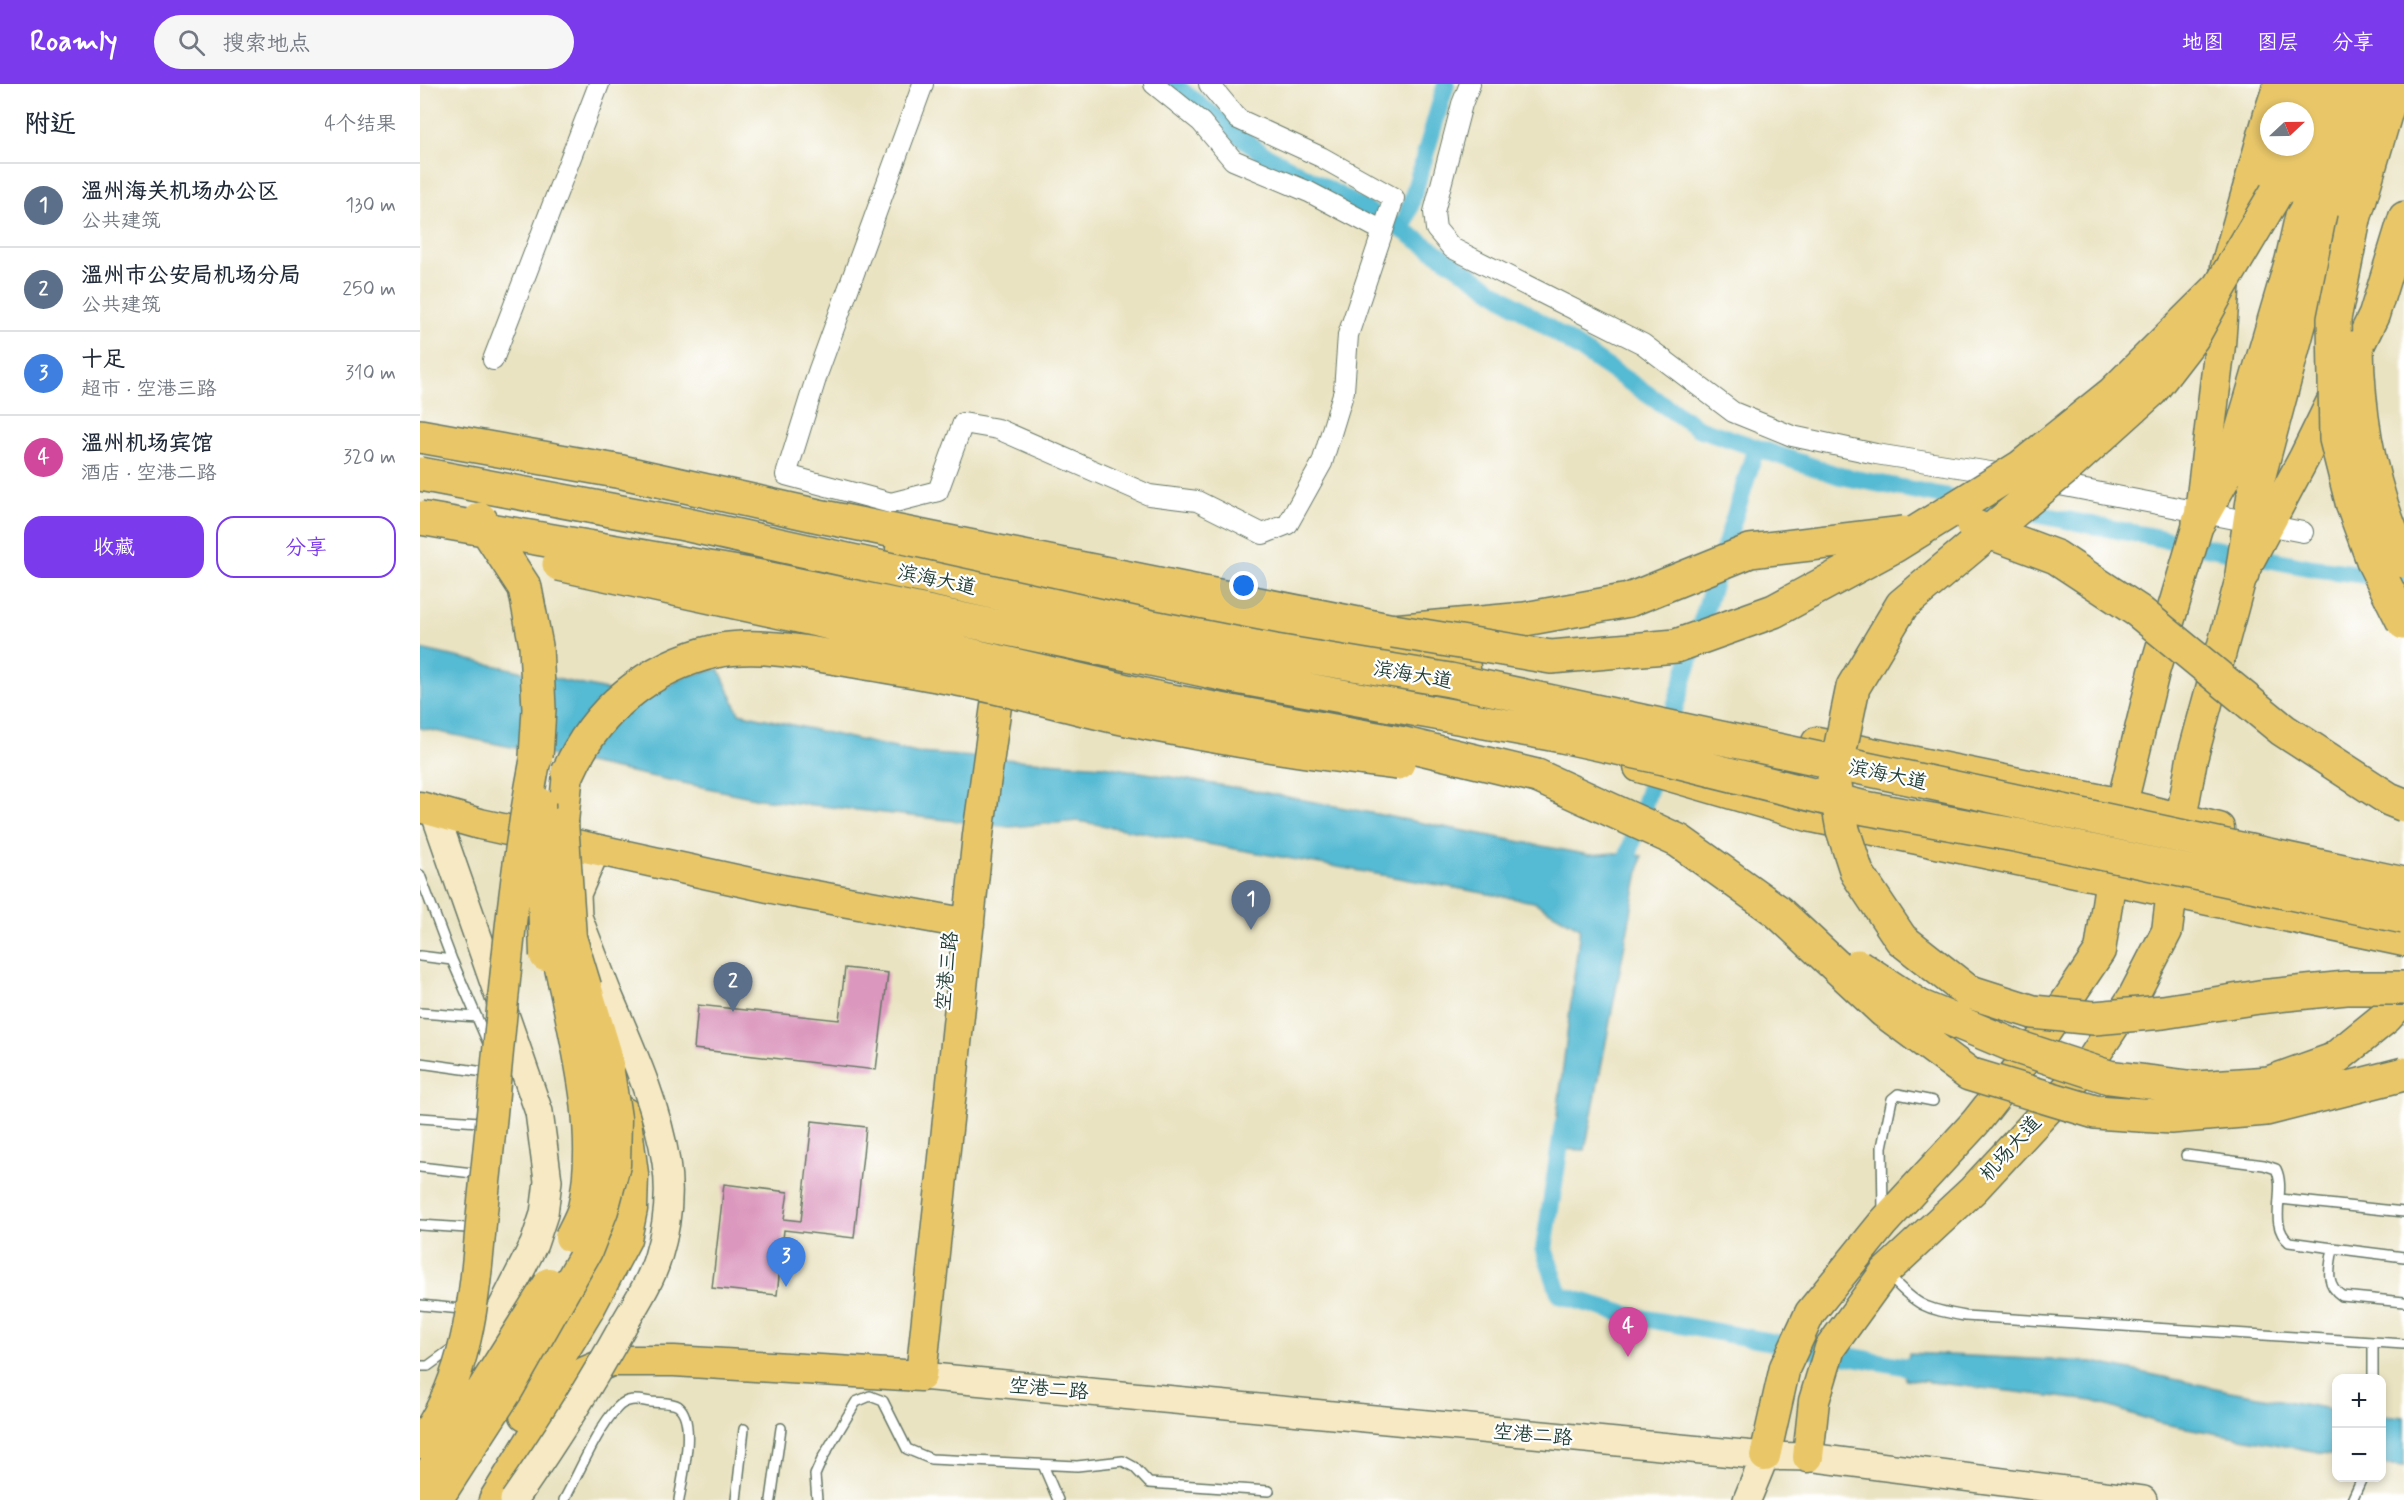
<!DOCTYPE html>
<html lang="zh">
<head>
<meta charset="utf-8">
<style>
  body { margin:0; font-family:Mynerve,"LXGW WenKai TC",sans-serif; background:#f6f6f7; color:#1f2937 }
  .controls { position:absolute; right:18px; bottom:18px; display:grid; overflow:hidden; border-radius:12px; box-shadow:0 3px 9px #0003 }
  .controls button { width:54px; height:54px; display:grid; place-items:center; padding:0; border:0; border-bottom:2px solid #e0e1e3; background:#fff; color:#1f2937; font:30px sans-serif }
  .compass { position:absolute; left:1840px; top:18px; width:54px; height:54px; border-radius:50%; background:#fff; box-shadow:0 3px 9px #0003; rotate:68deg }
  .you { position:absolute; left:824px; top:502px; width:21px; height:21px; margin:-15px; border:4px solid #fff; border-radius:50%; background:#1a73e8; box-shadow:0 0 0 9px #1a73e833 }
  .badge { display:grid; place-items:center; width:39px; height:39px; border-radius:50%; background:#7c3aed; color:#fff; font-size:20px; font-weight:700 }
  .pin { position:absolute; translate:-50% -50px; filter:drop-shadow(0 2px 3px #0008) }
  .pin::after { content:''; position:absolute; top:32px; width:21px; height:18px; background:inherit; clip-path:polygon(0 0,100% 0,50% 100%) }
  .list { margin:0; padding:0; list-style:none }
  h2 { display:flex; justify-content:space-between; align-items:center; height:78px; margin:0; padding:0 24px; font-size:26px }
  h2 small { font-size:20px; font-weight:400; color:#747a83 }
  .list li { display:grid; grid-template-columns:39px 1fr auto; gap:18px; align-items:center; box-sizing:border-box; height:84px; padding:0 24px; border-top:2px solid #e0e1e3 }
  .list b { display:block; font-size:22px; white-space:nowrap }
  .list p { margin:0; font-size:20px; white-space:nowrap; color:#747a83 }
  .list em { font-size:20px; font-style:normal; color:#747a83 }
  .actions { display:flex; gap:12px; padding:18px 24px }
  .actions a { flex:1; padding:14px 0; border:2px solid #7c3aed; border-radius:18px; text-align:center; font-size:21px; color:#7c3aed }
  .actions .main { background:#7c3aed; color:#fff }
  .icon { flex:none; width:33px; height:33px; fill:none; stroke:currentColor; stroke-width:2; stroke-linecap:round; stroke-linejoin:round }
  .map { position:relative; flex:none; width:1984px; height:1416px; overflow:hidden }
  header { display:flex; align-items:center; gap:36px; box-sizing:border-box; height:84px; padding:0 30px; background:#7c3aed; color:#fff }
  header strong { font-size:28px }
  nav { display:flex; gap:33px; margin-inline-start:auto; font-size:21px }
  .search { width:420px; height:54px; background:#f6f6f7; display:flex; align-items:center; gap:15px; box-sizing:border-box; padding:0 21px; border-radius:33px; color:#747a83; font-size:22px }
  main { display:flex }
  aside { flex:1; background:#fff }
  .map>svg:first-child { display:block }
</style>
</head>
<body>
<header>
<strong>Roamly</strong>
<div class="search"><svg class="icon" aria-label="search" viewBox="0 0 24 24"><circle cx="10" cy="10" r="6"/><path d="M15 15l6 6"/></svg>搜索地点</div>
<nav><a>地图</a><a>图层</a><a>分享</a></nav>
</header>
<main>
<aside>
<h2>附近<small>4个结果</small></h2>
<ul class="list">
<li><span class="badge" style="background:#5c6f8a">1</span><div><b>温州海关机场办公区</b><p>公共建筑</p></div><em>130 m</em></li>
<li><span class="badge" style="background:#5c6f8a">2</span><div><b>温州市公安局机场分局</b><p>公共建筑</p></div><em>250 m</em></li>
<li><span class="badge" style="background:#3f7fe0">3</span><div><b>十足</b><p>超市 · 空港三路</p></div><em>310 m</em></li>
<li><span class="badge" style="background:#d1479c">4</span><div><b>温州机场宾馆</b><p>酒店 · 空港二路</p></div><em>320 m</em></li>
</ul>
<div class="actions"><a class="main">收藏</a><a>分享</a></div>
</aside>
<div class="map">
<svg width="1984" height="1416" viewBox="0 0 1984 1416">
  <rect width="100%" height="100%" fill="#fff"/>
  <filter id="ink" filterUnits="userSpaceOnUse"><feTurbulence type="fractalNoise" baseFrequency=".0167" numOctaves="2"/><feDisplacementMap in="SourceGraphic" scale="12" xChannelSelector="R" yChannelSelector="G"/><feConvolveMatrix kernelMatrix="1 2 1 2 8 2 1 2 1" color-interpolation-filters="sRGB"/></filter>
  <filter id="wash" filterUnits="userSpaceOnUse"><feTurbulence type="fractalNoise" baseFrequency=".008" numOctaves="4" result="noise"/><feDisplacementMap in="SourceGraphic" scale="24" xChannelSelector="R" yChannelSelector="G"/><feGaussianBlur stdDeviation="1.35" result="paint"/><feColorMatrix in="noise" values="0 0 0 0 0 0 0 0 0 0 0 0 0 0 0 0 0 1.4 0 .05"/><feComposite in="paint" operator="in"/></filter>
  <g filter="url(#wash)">
    <rect width="100%" height="100%" fill="#eae3c2"/>
    <path fill="#55bad3" stroke="#3a7c84" stroke-width="1.5" d="M0,565L227,615L265,592L299,585L319,629L497,669L683,682L842,708L1169,771L1195,769L1222,772L1165,1066L1133,1065L1160,844L1114,818L658,737L590,743L340,715L0,644Z
      M1489,1269L1673,1278L1810,1307L1916,1326V1371L1739,1339L1673,1317L1485,1295Z
      M1962,1331L1984,1333V1383L1962,1381Z"/>
    <g fill="none" stroke-linecap="round" stroke-linejoin="round">
      <path stroke="#55bad3" stroke-width="18" d="M753,0L843,70L983,146L1278,344L1420,392L1893,484L1984,496
        M983,146L1026,0
        M1247,648L1336,364
        M1201,794L1237,680
        M1143,1041L1124,1165L1140,1211L1211,1232L1499,1285"/>
    </g>
    <g id="blocks">
      <path fill="#db97bd" d="M425,884L468,889L456,986L274,965L278,921L419,936Z
        M392,1037L446,1043L434,1154L364,1146L357,1211L292,1204L304,1100L368,1108L364,1135L381,1137Z"/>
    </g>
  </g>
  <g filter="url(#ink)">
    <use href="#blocks" fill-opacity="0" stroke="#676" stroke-width="1.5"/>
    <g fill="none" stroke-linecap="round" stroke-linejoin="round">
      <defs>
        <path id="lane" d="M0,791L32,876L0,872
          M32,876L68,959
          M0,929L57,933
          M0,979L64,988
          M0,1034L59,1038
          M1766,1071L1844,1081L1856,1085C1867,1107 1847,1140 1869,1158L1913,1164
          M0,1083L53,1089
          M1860,1115L1984,1128
          M1463,1127L1462,1063L1472,1015L1478,1010L1513,1017
          M0,1141L47,1144
          M1984,1173L1913,1164C1910,1183 1904,1200 1922,1212L1984,1218
          M1469,1192C1497,1222 1505,1225 1545,1232L1953,1258
          M0,1221L41,1225L42,1217
          M0,1282H8L34,1263
          M1953,1294V1258L1984,1260
          M623,1381L638,1416
          M144,1416C158,1391 178,1343 197,1324C207,1313 218,1316 231,1318C239,1319 252,1318 258,1322C277,1336 262,1395 259,1416
          M316,1416L324,1345
          M351,1416L361,1344
          M397,1416L395,1391L403,1373L436,1318L450,1312L463,1317L487,1365L511,1375L657,1382L703,1377L714,1383L729,1399L849,1407
          M1932,1416L1942,1394"/>
        <path id="street" d="M503,0L398,288L366,391L471,419L518,407L543,339L578,345L729,411L777,417L843,450L868,440L902,379L924,307L928,251L974,114L901,73L818,35L789,0
          M734,0L781,38L813,76L889,108L963,147
          M1050,0L1042,20L1014,128L1016,145L1032,164L1223,260L1313,328L1372,352L1456,370L1589,391
          M73,276L179,0
          M1624,398L1883,448"/>
        <path id="secondary" d="M14,727L119,1028L128,1097L124,1130L114,1160L39,1309
          M176,766L157,810L158,833L188,910
          M501,1292L1345,1372L1388,1373L1723,1416
          M1327,1416L1345,1372"/>
        <path id="primary" d="M1850,27L1859,0
          M481,465L1045,583
          M556,557L689,582
          M1397,658L1702,720L1799,744
          M1219,683L1388,732L1984,857
          M0,723L60,740L362,806L549,840
          M143,738L148,689
          M105,1331L168,1227L206,1155L212,1125L213,1090L205,1029
          M1345,1372L1365,1283L1390,1229L1463,1139L1555,1039L1619,958L1680,867L1702,720L1734,588L1779,437L1800,261L1806,182L1849,30
          M1388,1373L1394,1317L1410,1264L1465,1188L1553,1106L1667,983L1713,913L1747,847L1761,735L1772,675L1822,490L1884,374L1954,231L1984,133
          M74,1416L130,1325L144,1307L165,1288L191,1277H254L501,1292L558,751L582,579"/>
        <path id="highway" d="M1881,27L1889,0
          M1856,109L1870,63
          M1934,135L1974,0
          M0,352L202,388L399,432L973,547L1105,535L1209,516
          M1779,437L1813,377L1872,176L1893,83L1918,0
          M1822,490L1834,410L1943,0
          M1117,692L1259,757L1357,827
          M1913,976L1966,933L1984,913"/>
      </defs>
      <use href="#lane" stroke="#676" stroke-width="12"/>
      <use href="#street" stroke="#676" stroke-width="22"/>
      <use href="#secondary" stroke="#676" stroke-width="30"/>
      <use href="#primary" stroke="#676" stroke-width="33"/>
      <use href="#highway" stroke="#676" stroke-width="36"/>
      <use href="#lane" stroke="#fff" stroke-width="9"/>
      <use href="#street" stroke="#fff" stroke-width="20"/>
      <use href="#secondary" stroke="#f6e9c3" stroke-width="27"/>
      <use href="#primary" stroke="#e9c769" stroke-width="30"/>
      <use href="#highway" stroke="#e9c769" stroke-width="33"/>
      <defs>
        <path id="secondary-bridge" d="M94,1416C133,1360 170,1302 203,1242C215,1221 231,1197 238,1173C247,1143 251,1109 246,1078C237,1020 211,964 188,910"/>
        <path id="primary-bridge" d="M120,719L125,872
          M133,850C149,935 183,1039 163,1124C160,1134 154,1144 150,1153
          M0,1359C58,1281 55,1182 66,1089C81,950 89,810 116,673
          M0,1400L10,1388L129,1199
          M17,1416L88,1306L167,1167L183,1126L195,1081L196,1034L186,968L151,853L143,738"/>
        <path id="highway-bridge" d="M1934,135L1914,235L1916,355L1933,422L1954,479L1984,539
          M1800,203L1772,254L1731,307L1648,382L1482,521L1433,603L1414,695L1423,746L1437,789L1481,855L1547,907L1613,928L1674,934L1743,928L1839,913L1926,904H1984
          M1937,263C1938,338 1951,409 1984,477
          M0,390L259,439L732,543L855,567L1030,596L1984,800
          M0,434L335,492L817,593L1142,652L1244,674L1445,724L1595,751L1984,833
          M60,435L105,504L116,562L119,625L116,673
          M1553,442L1636,473L1718,527L1863,646L1969,715L1984,721
          M139,480L393,535L746,616L984,660L1117,692
          M1209,516L1330,467L1484,449
          M973,547L1131,573L1256,562L1354,527L1474,462L1601,383L1693,309L1800,203L1856,109
          M148,689C175,627 229,582 296,567C339,558 393,570 435,577C470,583 504,588 538,595C591,605 644,621 697,633C790,653 884,668 978,679
          M1357,827L1464,927L1549,990L1675,1028L1751,1033L1846,1025L1984,990
          M1438,882L1499,922L1597,963L1689,993L1776,1004L1849,999L1913,976"/>
      </defs>
      <use href="#secondary-bridge" stroke="#676" stroke-width="30" stroke-linecap="butt"/>
      <use href="#primary-bridge" stroke="#676" stroke-width="33" stroke-linecap="butt"/>
      <use href="#highway-bridge" stroke="#676" stroke-width="36" stroke-linecap="butt"/>
      <use href="#secondary-bridge" stroke="#f6e9c3" stroke-width="27"/>
      <use href="#primary-bridge" stroke="#e9c769" stroke-width="30"/>
      <use href="#highway-bridge" stroke="#e9c769" stroke-width="33"/>
    </g>
  </g>
  <g text-anchor="middle" stroke-width="4.5" stroke-linejoin="round" paint-order="stroke">
    <g font-size="20" fill="#1f3d34" stroke="#fff">
      <text transform="translate(517 495) rotate(12)" y="7">滨海大道</text>
      <text transform="translate(993 590) rotate(10)" y="7">滨海大道</text>
      <text transform="translate(1468 690) rotate(12)" y="7">滨海大道</text>
      <text transform="translate(526 887) rotate(-84)" y="7">空港三路</text>
      <text transform="translate(1590 1064) rotate(-48)" y="7">机场大道</text>
      <text transform="translate(629 1304) rotate(5)" y="7">空港二路</text>
      <text transform="translate(1113 1350) rotate(5)" y="7">空港二路</text>
    </g>
  </g>
</svg>
<div class="controls">
<button>+</button>
<button>−</button>
</div>
<svg class="compass" viewBox="-18 -18 36 36"><path d="M0-13l5 13h-10z" fill="#e53935"/><path d="M0 13l5-13h-10z" fill="#747a83"/></svg>
<div class="you"></div>
<div class="pin badge" style="left:831px;top:846px;background:#5c6f8a">1</div>
<div class="pin badge" style="left:313px;top:928px;background:#5c6f8a">2</div>
<div class="pin badge" style="left:366px;top:1203px;background:#3f7fe0">3</div>
<div class="pin badge" style="left:1208px;top:1273px;background:#d1479c">4</div>
</div>
</main>
</body>
</html>
